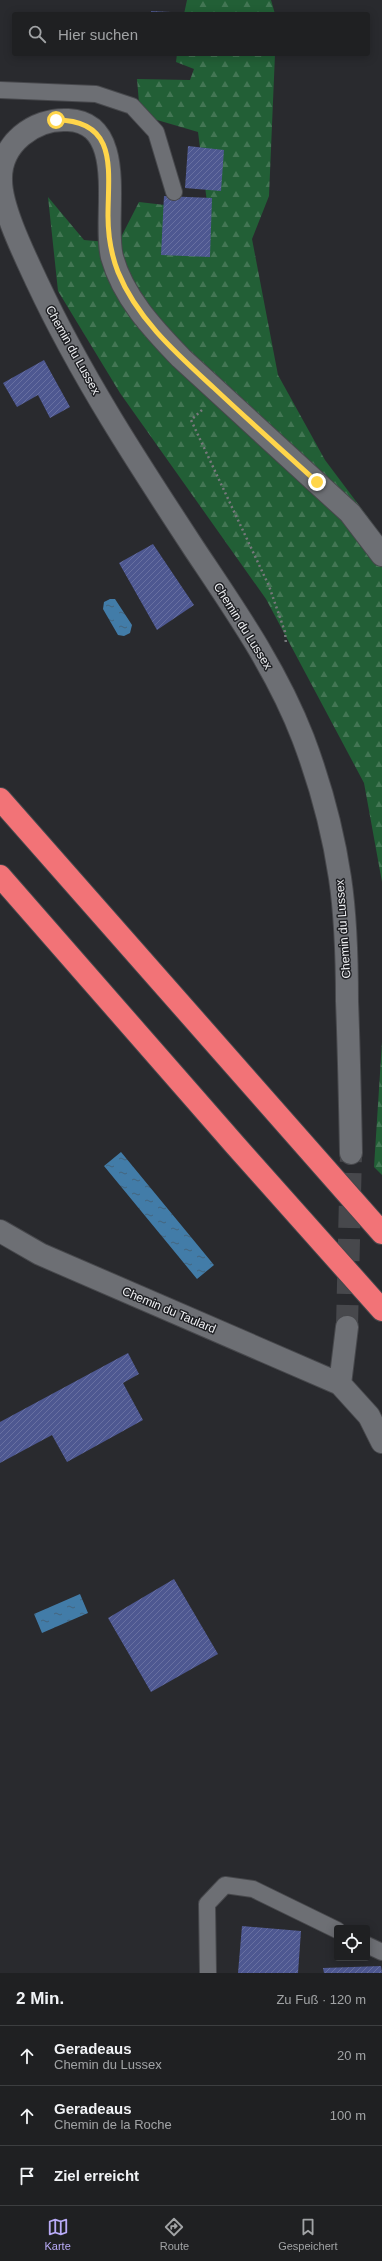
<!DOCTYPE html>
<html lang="de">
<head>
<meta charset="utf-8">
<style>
  body { margin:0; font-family:Arial,sans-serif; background:#2c2d2f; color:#f1f3f6 }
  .controls { position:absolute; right:12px; bottom:12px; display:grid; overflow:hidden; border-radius:4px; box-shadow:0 2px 10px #0003 }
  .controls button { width:36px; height:36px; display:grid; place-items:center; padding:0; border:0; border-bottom:1px solid #3c3e40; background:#1f2022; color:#f1f3f6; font:20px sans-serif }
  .stop { position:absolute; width:12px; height:12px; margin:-9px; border:3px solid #ffd54a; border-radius:50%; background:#fff }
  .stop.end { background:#ffd54a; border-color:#fff; box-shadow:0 1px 4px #0008 }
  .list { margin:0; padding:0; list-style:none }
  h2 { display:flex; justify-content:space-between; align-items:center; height:52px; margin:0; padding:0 16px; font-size:17px }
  h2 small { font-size:13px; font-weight:400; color:#a1a3a5 }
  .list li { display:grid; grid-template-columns:26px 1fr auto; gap:12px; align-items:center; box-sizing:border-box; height:60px; padding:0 16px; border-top:1px solid #3c3e40 }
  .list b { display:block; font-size:15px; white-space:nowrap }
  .list p { margin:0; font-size:13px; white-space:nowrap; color:#a1a3a5 }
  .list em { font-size:13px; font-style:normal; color:#a1a3a5 }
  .icon { flex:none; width:22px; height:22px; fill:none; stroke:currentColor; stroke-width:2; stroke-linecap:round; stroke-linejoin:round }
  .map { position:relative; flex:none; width:382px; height:1973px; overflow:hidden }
  .search { position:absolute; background:#1f2022; box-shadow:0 2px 10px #0003; left:12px; right:12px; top:12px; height:44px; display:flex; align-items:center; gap:10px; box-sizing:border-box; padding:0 14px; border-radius:4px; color:#a1a3a5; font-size:15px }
  .sheet { height:232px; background:#1f2022 }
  nav { display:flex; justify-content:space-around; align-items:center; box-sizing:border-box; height:56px; border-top:1px solid #3c3e40; background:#1f2022; font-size:11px; color:#a1a3a5 }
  nav a { display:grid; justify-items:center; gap:2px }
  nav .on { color:#b9abf7 }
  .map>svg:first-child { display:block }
</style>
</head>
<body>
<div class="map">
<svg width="382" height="1973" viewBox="0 0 382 1973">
  <defs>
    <pattern id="forest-firs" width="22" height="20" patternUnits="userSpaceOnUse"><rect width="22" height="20" fill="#225f36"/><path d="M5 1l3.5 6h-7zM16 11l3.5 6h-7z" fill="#437654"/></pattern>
    <pattern id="water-ripples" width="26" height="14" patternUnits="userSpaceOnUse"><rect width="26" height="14" fill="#427ca8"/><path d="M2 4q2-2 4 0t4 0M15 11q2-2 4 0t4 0" fill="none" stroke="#45657e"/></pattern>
    <pattern id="building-hatch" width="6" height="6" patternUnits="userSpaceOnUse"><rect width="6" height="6" fill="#4e5891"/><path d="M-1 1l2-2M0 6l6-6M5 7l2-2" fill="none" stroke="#6870a1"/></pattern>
  </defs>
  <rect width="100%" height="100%" fill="#292a2e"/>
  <path fill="url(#forest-firs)" d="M187,0H271L275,14H184Z
    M177,54H275L269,196L252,239L278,375L325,460L382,536V882L364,783L266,599L120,393L58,291L48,197L84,240L118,243L139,202L208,210L198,132L140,115L137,79L190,80L194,69L176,62Z
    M382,1042V1175L374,1167Z"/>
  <path fill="url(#water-ripples)" d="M110,599H115L132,625L130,633L124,636L118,635L103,609L104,602Z
    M121,1152L214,1265L197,1279L104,1166Z
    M80,1594L88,1613L42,1633L34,1614Z"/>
  <path fill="url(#building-hatch)" d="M151,11L171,12L170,14H151Z
    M188,146L224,150L221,191L185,188Z
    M164,196L212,198L210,257L161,255Z
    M44,360L70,407L50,418L38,395L17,407L3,383Z
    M153,544L194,605L157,630L119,563Z
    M128,1353L139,1374L123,1383L143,1420L67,1462L52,1435L0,1463V1422Z
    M174,1579L218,1654L151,1692L108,1618Z
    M242,1926L301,1931L298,1973H238Z
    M381,1966L382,1973H324L323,1968Z"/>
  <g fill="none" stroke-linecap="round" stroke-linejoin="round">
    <path stroke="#47484c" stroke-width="22" stroke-dasharray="22 11" stroke-linecap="butt" d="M347,1327L351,1153"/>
    <defs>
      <path id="service" d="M0,90L96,94L132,106L156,132L174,192
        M367,1945L382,1952
        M208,1973L207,1904L225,1885L253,1889L337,1930"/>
      <path id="minor" d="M351,1153C350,1102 349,1052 347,1001C347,960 346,918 340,878C333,831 320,783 303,738C277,670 235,610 195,550C138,463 81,376 37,282C25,256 1,208 1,180C0,144 34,118 68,120C130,123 102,218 112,257C123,297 153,329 181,358L350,513L382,555
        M0,1231L40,1254L340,1384L369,1416L382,1442
        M340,1384L347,1327"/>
      <path id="motorway" d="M0,799L382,1233
        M0,876L236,1146L382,1310"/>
    </defs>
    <use href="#service" stroke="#47484c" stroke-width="18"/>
    <use href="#minor" stroke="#47484c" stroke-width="24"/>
    <use href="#motorway" stroke="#47484c" stroke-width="24"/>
    <path stroke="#77787c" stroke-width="2.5" stroke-dasharray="2 3" stroke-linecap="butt" d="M202,410L191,420L269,586L285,632L286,644"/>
    <use href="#service" stroke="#6d6f74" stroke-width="16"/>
    <use href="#minor" stroke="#6d6f74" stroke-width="22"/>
    <use href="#motorway" stroke="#f27377" stroke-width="22"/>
  </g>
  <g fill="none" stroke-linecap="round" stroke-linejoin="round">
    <path stroke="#ffd54a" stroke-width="5" d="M56,120C119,120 108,171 108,216C108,235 111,254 118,272C137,319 177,354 214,388C248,420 282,450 317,482"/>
  </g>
  <g text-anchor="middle" stroke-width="3" stroke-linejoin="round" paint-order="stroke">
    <g font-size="12" fill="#f2f3f6" stroke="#1f2024">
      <text transform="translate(73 350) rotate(61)" y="4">Chemin du Lussex</text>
      <text transform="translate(243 626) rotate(58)" y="4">Chemin du Lussex</text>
      <text transform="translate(343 929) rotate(-94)" y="4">Chemin du Lussex</text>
      <text transform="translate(169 1310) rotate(23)" y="4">Chemin du Taulard</text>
    </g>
  </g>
</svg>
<div class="controls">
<button><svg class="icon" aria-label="locate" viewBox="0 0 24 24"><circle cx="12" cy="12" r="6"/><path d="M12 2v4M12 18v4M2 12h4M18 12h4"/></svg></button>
</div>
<div class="stop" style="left:56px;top:120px"></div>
<div class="stop end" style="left:317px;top:482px"></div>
<div class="search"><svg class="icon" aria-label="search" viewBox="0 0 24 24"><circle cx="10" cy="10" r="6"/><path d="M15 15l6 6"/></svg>Hier suchen</div>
</div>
<section class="sheet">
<h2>2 Min.<small>Zu Fuß · 120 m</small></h2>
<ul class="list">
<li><svg class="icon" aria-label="ahead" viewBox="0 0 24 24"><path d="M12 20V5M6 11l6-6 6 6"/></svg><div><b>Geradeaus</b><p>Chemin du Lussex</p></div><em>20 m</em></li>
<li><svg class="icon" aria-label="ahead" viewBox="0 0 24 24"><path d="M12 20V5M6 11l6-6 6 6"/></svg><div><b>Geradeaus</b><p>Chemin de la Roche</p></div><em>100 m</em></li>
<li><svg class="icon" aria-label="arrive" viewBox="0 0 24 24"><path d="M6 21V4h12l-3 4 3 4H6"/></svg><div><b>Ziel erreicht</b></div></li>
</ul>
</section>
<nav>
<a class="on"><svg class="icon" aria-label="map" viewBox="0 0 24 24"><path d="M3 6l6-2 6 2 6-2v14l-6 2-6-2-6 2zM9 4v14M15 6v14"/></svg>Karte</a>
<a><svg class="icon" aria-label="directions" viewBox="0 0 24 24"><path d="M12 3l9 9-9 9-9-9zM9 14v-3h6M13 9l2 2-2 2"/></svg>Route</a>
<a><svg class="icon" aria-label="saved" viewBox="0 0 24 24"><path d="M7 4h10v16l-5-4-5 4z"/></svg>Gespeichert</a>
</nav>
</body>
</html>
